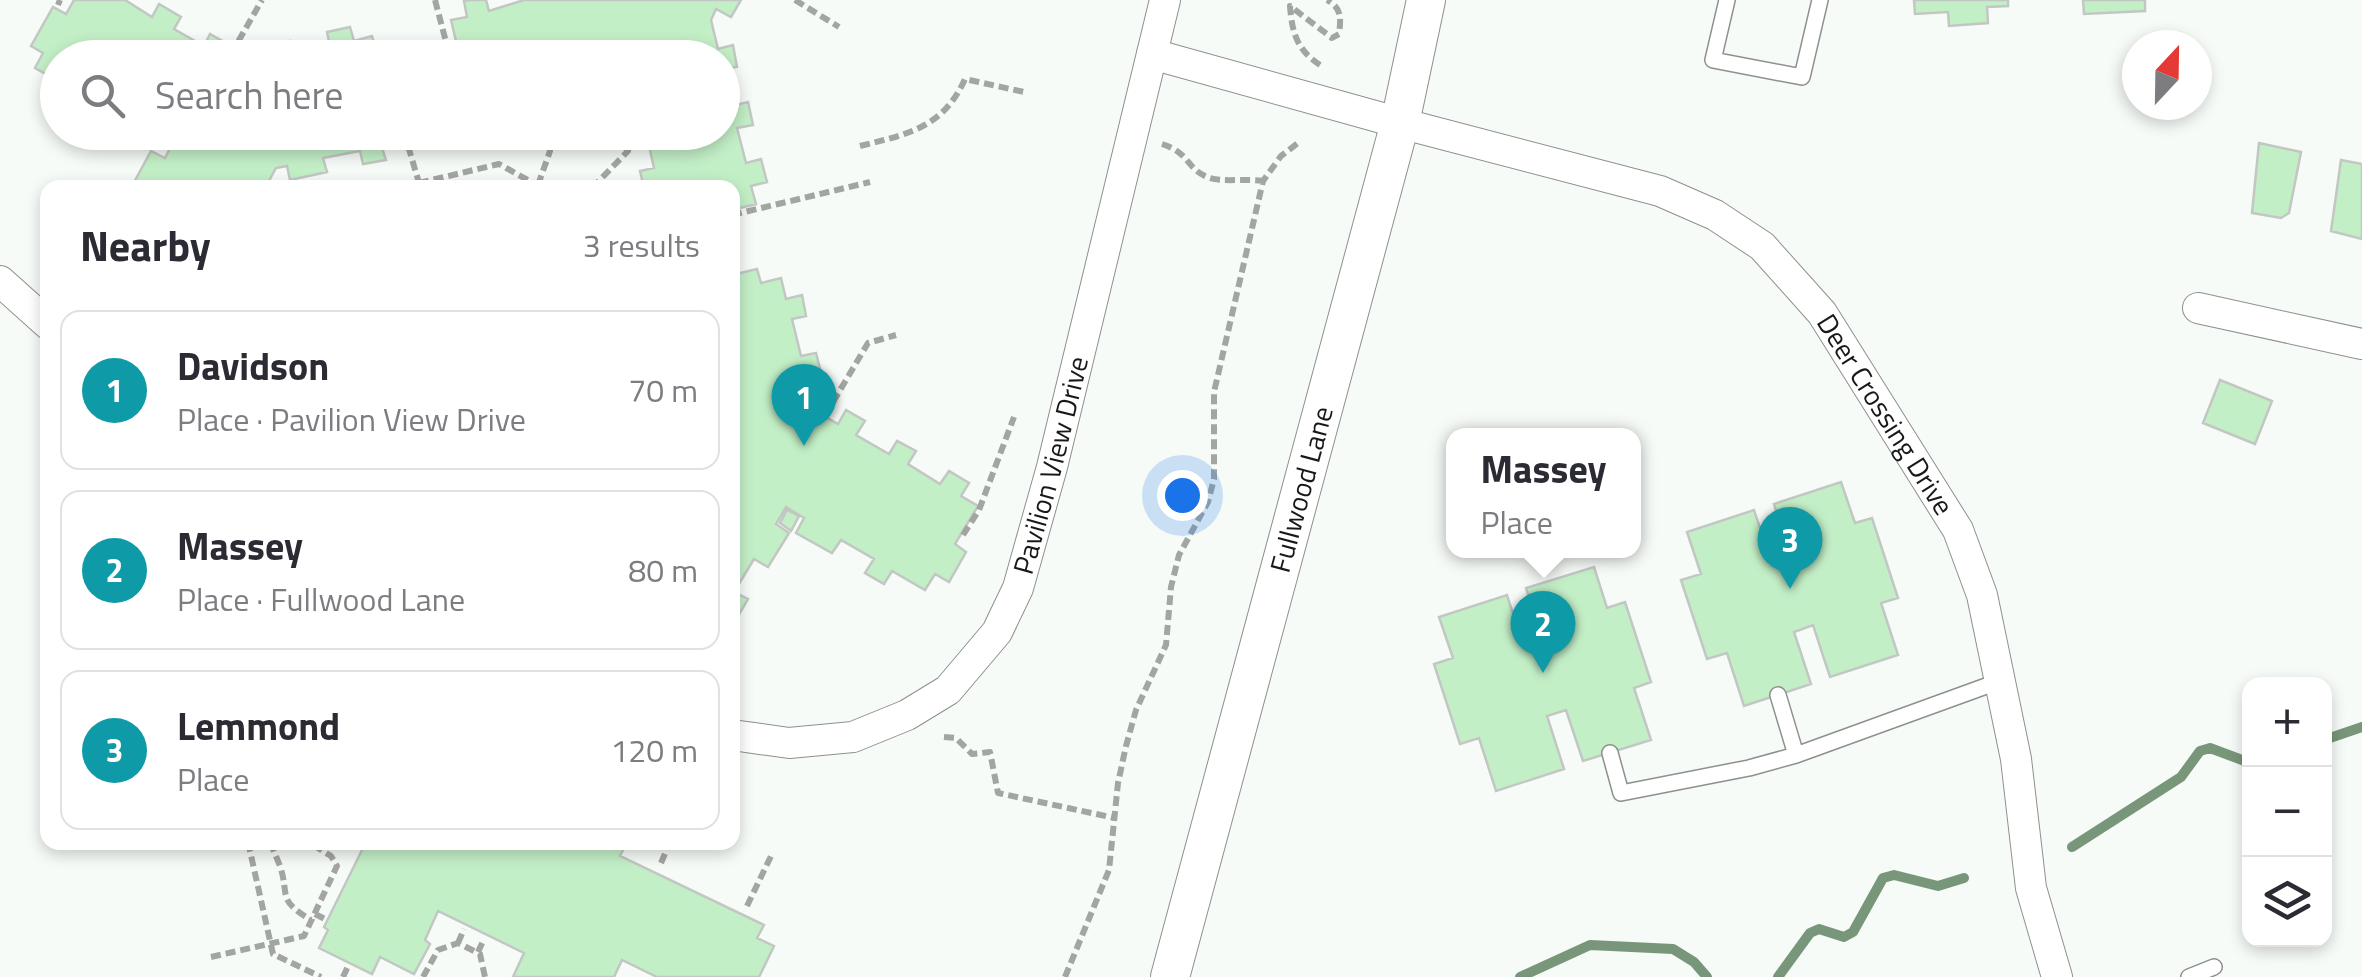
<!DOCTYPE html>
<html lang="en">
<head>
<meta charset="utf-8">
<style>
  body { margin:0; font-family:"Titillium Web",sans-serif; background:#f2f2f3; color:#2b2b33 }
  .controls { position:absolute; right:30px; bottom:30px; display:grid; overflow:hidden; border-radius:20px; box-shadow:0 5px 15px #0003 }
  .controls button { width:90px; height:90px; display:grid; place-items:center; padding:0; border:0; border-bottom:2px solid #e1e1e2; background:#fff; color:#2b2b33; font:50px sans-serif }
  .compass { position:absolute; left:2122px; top:30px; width:90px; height:90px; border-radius:50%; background:#fff; box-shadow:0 5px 15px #0003; rotate:22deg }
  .you { position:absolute; left:1182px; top:495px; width:35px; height:35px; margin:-25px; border:8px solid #fff; border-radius:50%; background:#1a73e8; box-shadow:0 0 0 15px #1a73e833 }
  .badge { display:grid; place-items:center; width:65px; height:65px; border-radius:50%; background:#2563eb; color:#fff; font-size:32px; font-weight:700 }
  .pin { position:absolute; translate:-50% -82px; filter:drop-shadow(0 2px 5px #0008) }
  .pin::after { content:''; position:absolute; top:52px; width:35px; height:30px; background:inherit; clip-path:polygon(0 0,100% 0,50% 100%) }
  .popup { position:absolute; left:1446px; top:428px; width:195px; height:130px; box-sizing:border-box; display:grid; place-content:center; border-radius:20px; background:#fff; filter:drop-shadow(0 2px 8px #0005); font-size:32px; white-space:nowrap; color:#7c7c81 }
  .popup b { font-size:38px; color:#2b2b33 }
  .popup::after { content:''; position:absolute; left:50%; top:100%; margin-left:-20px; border:20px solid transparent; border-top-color:#fff }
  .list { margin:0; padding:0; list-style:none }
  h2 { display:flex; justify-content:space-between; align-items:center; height:130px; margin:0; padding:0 40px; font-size:42px }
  h2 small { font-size:32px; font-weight:400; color:#7c7c81 }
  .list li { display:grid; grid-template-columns:65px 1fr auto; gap:30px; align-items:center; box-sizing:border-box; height:160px; margin:0 20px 20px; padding:0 20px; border:2px solid #e1e1e2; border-radius:20px }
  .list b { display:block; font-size:38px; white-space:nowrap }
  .list p { margin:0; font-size:32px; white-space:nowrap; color:#7c7c81 }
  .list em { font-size:32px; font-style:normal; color:#7c7c81 }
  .icon { flex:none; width:55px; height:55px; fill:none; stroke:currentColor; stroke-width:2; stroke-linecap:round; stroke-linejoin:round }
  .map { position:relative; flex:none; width:2362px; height:977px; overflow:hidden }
  .search { position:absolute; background:#fff; box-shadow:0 5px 15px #0003; left:40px; top:40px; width:700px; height:110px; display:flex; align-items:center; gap:25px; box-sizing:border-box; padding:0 35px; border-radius:55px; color:#7c7c81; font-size:38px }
  .panel { position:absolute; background:#fff; box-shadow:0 5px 15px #0003; left:40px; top:180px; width:700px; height:670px; border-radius:20px }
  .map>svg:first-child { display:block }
</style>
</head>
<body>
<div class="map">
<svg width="2362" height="977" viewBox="0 0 2362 977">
  <rect width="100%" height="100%" fill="#f6fbf7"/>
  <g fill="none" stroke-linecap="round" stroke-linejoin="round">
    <path stroke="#78967a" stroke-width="10" d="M2324,740L2362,727
      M2072,847L2181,777L2200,751L2210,748L2250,763
      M1520,977L1590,945L1673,949L1694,962L1707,977
      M1778,977L1810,933L1819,929L1844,937L1853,932L1883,878L1894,875L1938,886L1964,878"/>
  </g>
  <path fill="#c3efc7" stroke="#c3c7c3" stroke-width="2.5" d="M74,0H125L152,17L159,4L181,17L174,29L204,46L210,34L233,47L226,58H58V97L44,89L51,77L35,68L43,53L31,46L53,7L66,14Z
    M470,0H486L489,11L524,0H741L731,17L716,9L711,20L718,49L733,45L737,67L723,69L732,106L748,102L753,125L737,128L746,163L761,159L767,182L751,186L756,204L732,210V188H644L640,171L654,168L646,132H722V58H460L451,20L467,17L464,1Z
    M1914,0H2008V6L1987,7L1988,23L1949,26L1948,12L1915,14Z
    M2083,0H2145V11L2084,14Z
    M350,27L354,41L372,36L378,55L394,51L396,58H251L250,52L290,41L294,56L330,46L327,32Z
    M150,132H399L401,140L381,145L386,160L363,164L360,151L323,158L327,172L290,180L287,166L276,168L265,188H131L151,151L165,158L172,144Z
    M2259,143L2301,152L2289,213L2281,218L2252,213Z
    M2341,160L2362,164V239L2331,231Z
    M757,269L761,283L781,278L786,299L802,295L806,316L792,319L801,356L816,353L826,392L812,397L814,410L838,424L846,410L865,421L856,435L889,454L897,441L916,451L908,464L940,484L949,471L969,483L961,496L978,506L955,544L966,552L949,582L935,574L925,590L892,571L884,584L865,573L874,559L841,540L832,553L796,533L804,518L786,507L776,524L789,533L768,567L754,559L734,592L748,599L737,618L732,615V275Z
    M2220,380L2272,401L2255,444L2203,423Z
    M1841,482L1855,523L1872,518L1898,598L1881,603L1898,655L1830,677L1813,625L1794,632L1811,684L1744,706L1727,653L1707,659L1681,580L1701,574L1687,532L1754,510L1768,552L1787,546L1774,504Z
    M787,510L799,516L791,531L780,523Z
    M1594,567L1607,608L1625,602L1651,682L1634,688L1651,740L1583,761L1566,710L1547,716L1564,769L1496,791L1479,738L1460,744L1434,664L1453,658L1439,617L1507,595L1520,636L1540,630L1526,588Z
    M366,842H627L620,856L764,925L757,938L774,946L759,977H657L622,960L614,977H513L524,953L438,911L425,940L430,944L414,974L380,957L372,974L319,948L328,930L324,927Z"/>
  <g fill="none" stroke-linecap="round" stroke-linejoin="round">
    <defs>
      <path id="service" d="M1727,0L1713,60L1802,77L1820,0
        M1778,695L1796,755
        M1610,753L1621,793L1749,768L1796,755L2000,681
        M2189,977L2214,967"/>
      <g id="minor">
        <path id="s1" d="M1152,54L1400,123L1660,191L1715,215L1762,246L1822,313L1958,530L1982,595L2016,759L2031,888L2057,977"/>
        <path d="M0,281L48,324"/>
        <path d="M2198,308L2362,344"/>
        <path id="s2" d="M732,735L789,743L853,737L907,715L948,690L997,632L1018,588L1052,467L1165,0"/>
      </g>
      <g id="tertiary">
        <path id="s3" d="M1170,977L1400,123L1426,0"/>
      </g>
    </defs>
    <use href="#service" stroke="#8d918d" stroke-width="18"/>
    <use href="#minor" stroke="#8d918d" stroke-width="32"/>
    <use href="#tertiary" stroke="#8d918d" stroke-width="40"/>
    <path stroke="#a2a5a2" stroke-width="6" stroke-dasharray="10 5" stroke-linecap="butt" d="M435,0L450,57
      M795,0L839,27
      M58,5L60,0
      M231,54L262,0
      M1320,65C1297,50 1292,33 1290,6L1332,38L1339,34C1341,18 1342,8 1327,0
      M404,132L419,183L416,188
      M1162,144C1190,153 1186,168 1207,177C1222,183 1245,178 1263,181
      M860,146C908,134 943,128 965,79L1024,92
      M419,183L499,164L542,188
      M538,185L550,151L548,132
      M592,188L628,151L611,132
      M732,215L870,182
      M833,402L868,343L896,335
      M963,535L979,510L1014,417
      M944,737L956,738L972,754L990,752L998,793L1115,818
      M248,842L273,954L321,977
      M271,842C273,851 277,858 280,866C290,896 276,899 311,920
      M661,863L670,842
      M747,906L772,854
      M315,914L325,919
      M458,943L464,929
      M478,952L484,939
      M211,957L304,936L337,866L331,856L308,842
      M343,977L349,964
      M423,977L438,950L458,943L480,954L485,977
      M1065,977L1109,870L1118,783L1126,746L1136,710L1166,645L1171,587L1179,555L1208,502L1214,479V392L1263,181L1281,156L1298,143"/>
    <use href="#service" stroke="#fff" stroke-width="15"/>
    <use href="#minor" stroke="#fff" stroke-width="30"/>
    <use href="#tertiary" stroke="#fff" stroke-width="38"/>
  </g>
  <g text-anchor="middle" stroke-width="8" stroke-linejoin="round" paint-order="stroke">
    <g font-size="28" fill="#171817" stroke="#fff">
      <text dy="10" stroke="none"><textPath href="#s1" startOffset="852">Deer Crossing Drive</textPath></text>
      <text dy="10" stroke="none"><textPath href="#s2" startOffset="480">Pavilion View Drive</textPath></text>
      <text dy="10" stroke="none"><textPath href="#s3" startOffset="505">Fullwood Lane</textPath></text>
    </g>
  </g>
</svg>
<div class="controls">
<button>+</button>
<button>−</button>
<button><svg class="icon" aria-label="layers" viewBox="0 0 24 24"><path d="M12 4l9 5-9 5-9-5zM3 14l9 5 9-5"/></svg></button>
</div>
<svg class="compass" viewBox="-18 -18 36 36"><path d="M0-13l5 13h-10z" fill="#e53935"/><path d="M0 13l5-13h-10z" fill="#7c7c81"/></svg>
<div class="you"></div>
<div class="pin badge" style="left:804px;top:446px;background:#0f9aa8">1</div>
<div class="pin badge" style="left:1543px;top:673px;background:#0f9aa8">2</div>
<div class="popup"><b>Massey</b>Place</div>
<div class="pin badge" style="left:1790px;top:589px;background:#0f9aa8">3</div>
<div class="search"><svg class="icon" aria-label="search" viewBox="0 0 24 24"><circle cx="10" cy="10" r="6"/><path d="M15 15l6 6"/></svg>Search here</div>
<section class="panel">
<h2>Nearby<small>3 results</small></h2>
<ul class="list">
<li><span class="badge" style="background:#0f9aa8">1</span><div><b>Davidson</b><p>Place · Pavilion View Drive</p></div><em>70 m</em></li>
<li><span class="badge" style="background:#0f9aa8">2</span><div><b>Massey</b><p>Place · Fullwood Lane</p></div><em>80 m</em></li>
<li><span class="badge" style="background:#0f9aa8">3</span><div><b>Lemmond</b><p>Place</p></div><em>120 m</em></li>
</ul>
</section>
</div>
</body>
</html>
